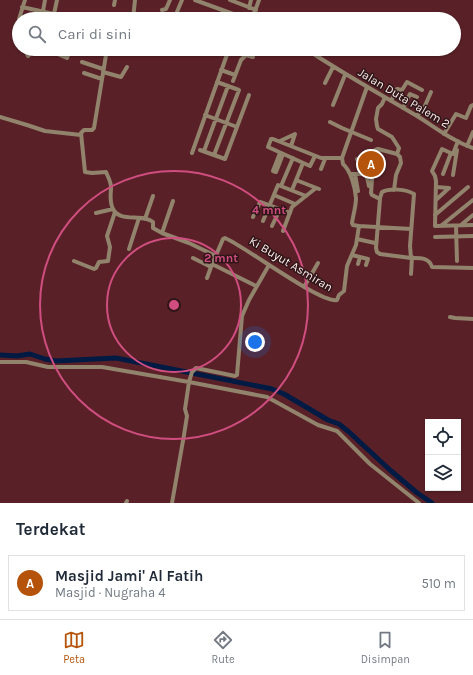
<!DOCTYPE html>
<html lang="id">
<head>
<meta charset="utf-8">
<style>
  body { margin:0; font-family:Karla,sans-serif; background:#f2f2f3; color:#1f2937 }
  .controls { position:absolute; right:12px; bottom:12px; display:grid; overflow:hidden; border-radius:0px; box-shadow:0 1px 3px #0004 }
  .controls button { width:36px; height:36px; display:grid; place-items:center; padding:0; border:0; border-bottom:1px solid #e0e1e3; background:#fff; color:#1f2937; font:20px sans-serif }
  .you { position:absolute; left:255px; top:342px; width:14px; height:14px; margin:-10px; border:3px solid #fff; border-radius:50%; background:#1a73e8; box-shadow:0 0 0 6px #1a73e833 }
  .badge { display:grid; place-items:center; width:26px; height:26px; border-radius:50%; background:#b45309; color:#fff; font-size:13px; font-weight:700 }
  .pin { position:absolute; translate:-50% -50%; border:2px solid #fff; box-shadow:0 1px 4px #0006 }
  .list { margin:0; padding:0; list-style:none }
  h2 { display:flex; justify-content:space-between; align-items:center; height:52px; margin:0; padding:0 16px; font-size:17px }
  h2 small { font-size:13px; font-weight:400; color:#747a83 }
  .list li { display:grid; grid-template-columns:26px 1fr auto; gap:12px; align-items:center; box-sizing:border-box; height:56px; margin:0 8px 8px; padding:0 8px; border:1px solid #e0e1e3; border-radius:0px }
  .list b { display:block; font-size:15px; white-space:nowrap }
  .list p { margin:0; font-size:13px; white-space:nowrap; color:#747a83 }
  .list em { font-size:13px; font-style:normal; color:#747a83 }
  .icon { flex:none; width:22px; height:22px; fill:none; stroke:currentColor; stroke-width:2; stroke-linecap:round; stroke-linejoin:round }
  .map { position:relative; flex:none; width:473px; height:503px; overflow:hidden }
  .search { position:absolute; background:#fff; box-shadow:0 1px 3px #0004; left:12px; right:12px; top:12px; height:44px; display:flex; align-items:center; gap:10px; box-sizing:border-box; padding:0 14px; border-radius:22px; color:#747a83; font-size:15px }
  .sheet { height:116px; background:#fff }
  nav { display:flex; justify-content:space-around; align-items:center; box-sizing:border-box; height:56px; border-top:1px solid #e0e1e3; background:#fff; font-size:11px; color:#747a83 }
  nav a { display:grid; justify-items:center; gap:2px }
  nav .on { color:#b45309 }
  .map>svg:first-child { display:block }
</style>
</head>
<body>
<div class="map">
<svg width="473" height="503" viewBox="0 0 473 503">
  <rect width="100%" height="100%" fill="#592127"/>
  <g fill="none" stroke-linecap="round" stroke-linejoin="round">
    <path stroke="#001b43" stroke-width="5" d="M0,355L17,356L30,354L45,359L56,361L116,358L272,389L284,394L328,420L339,424L349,432L390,470L416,492L432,503"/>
    <path stroke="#92836d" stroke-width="4" d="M195,0L247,19
      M230,0L256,10
      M114,5L115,0
      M22,7L54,14L57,0
      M249,8L251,0
      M162,10L166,9L170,0
      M43,11L45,0
      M19,19L25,0
      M19,19V31
      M110,19L112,18L121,19
      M133,19L135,0
      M174,19L182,0
      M221,19L224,11
      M252,19L259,0
      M25,49L28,56L34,50
      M30,49L39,51L44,49
      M50,49L60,55L67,58L70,49
      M107,49L94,128L92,130H84L81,133L85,172L92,173L106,172C108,177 111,182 111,187C111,195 109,201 113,209C120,223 142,213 153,222V228L162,233L173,201
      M306,49C342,73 380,94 417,116C435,127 452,141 473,148
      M82,62L103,69
      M221,70L235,75
      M103,72L121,77L127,67
      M84,73L102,79
      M233,81L241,60L246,55L253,57
      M325,83L333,67
      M385,97L382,104L378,108L376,119L377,126L378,129L392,137L399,148L397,154L378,149L375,150L374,152L371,193L372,195L380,199L376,248L377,252L380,254L411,258
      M391,101L397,89L402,90L407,82L422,90
      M333,105L345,75
      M403,108L410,94L417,97
      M205,115L237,127
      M417,116L424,108L431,92
      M0,117L27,125L45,131L81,135
      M330,122L342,128L371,140
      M444,134L456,114L466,118L471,106L473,105
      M280,141L295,134L291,146
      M458,141L453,154L442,149L432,171L435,176L436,181L435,226L473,225
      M467,146L473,132
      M200,150L225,159L249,95
      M204,151L228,86
      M192,153L229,49
      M280,153L273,171L276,172L283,154
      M214,155L239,90L217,82
      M315,156L310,166L268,147L271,139H273L321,158H342
      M357,159L373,162
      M321,169L325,159
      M366,173L369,186
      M351,174H372
      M355,174L358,191
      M443,174L451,153
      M453,175L457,150
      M296,180L319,189
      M281,186L293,158
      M436,187L449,188
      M292,190L303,163
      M394,190L396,175L401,163L400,157L397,154
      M274,195L295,204
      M380,198L382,192C390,188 406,189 414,194L410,246L411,258C420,258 429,257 432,267L473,268
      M437,199L449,188
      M96,213L113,209
      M435,215L468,187
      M253,217L260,202L290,213
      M145,219L153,196
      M263,221L278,185L306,196
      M442,225L473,200
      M461,225L473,215
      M272,226L280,209
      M359,226L411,229
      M456,226L457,261
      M283,231L292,207L316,188
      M162,233L189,243L216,256
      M435,237L473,236
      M357,239L375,243
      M129,249L139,218
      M352,255L368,259L366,265
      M193,258L211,267L223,239L225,238C246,247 321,304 337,300L339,295L344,291L347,266L356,245L359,226L353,225L352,223C353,215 356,207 356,198C355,187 351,171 343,164L342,158L367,87
      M74,261L94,269L96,268L99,262L108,261L110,247L107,236L115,212
      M212,264L256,286
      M358,264L360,257
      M411,274L412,257
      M207,278L211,267
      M304,287L318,263
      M450,317L455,318L473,319
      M0,362H26L48,367H102L189,382L267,397L318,425L337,431L370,464L419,503
      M126,503L127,501
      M172,503L184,435L187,416L185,409L189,382L192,372L196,368L235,376L237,375L242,316L249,300L269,265"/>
  </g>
  <g fill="none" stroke="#d04d80" stroke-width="2">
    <circle cx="174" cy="305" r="67"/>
    <circle cx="174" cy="305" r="134"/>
  </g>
  <g text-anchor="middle" stroke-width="3" stroke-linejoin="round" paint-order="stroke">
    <g font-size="12" fill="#fceded" stroke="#2f1517">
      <text transform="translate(404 98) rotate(31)" y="4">Jalan Duta Palem 2</text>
      <text transform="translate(291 264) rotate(31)" y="4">Ki Buyut Asmiran</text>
    </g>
  </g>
  <circle cx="174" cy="305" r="6" fill="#d04d80" stroke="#2f1517" stroke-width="2"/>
  <g font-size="12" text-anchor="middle" font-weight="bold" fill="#d04d80" stroke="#2f1517" stroke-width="3" stroke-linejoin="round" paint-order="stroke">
    <text x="269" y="214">4 mnt</text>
    <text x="221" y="262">2 mnt</text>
  </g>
</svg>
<div class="controls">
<button><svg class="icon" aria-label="locate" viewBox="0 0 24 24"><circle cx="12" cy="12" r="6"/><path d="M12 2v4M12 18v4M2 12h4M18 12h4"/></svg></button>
<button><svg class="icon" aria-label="layers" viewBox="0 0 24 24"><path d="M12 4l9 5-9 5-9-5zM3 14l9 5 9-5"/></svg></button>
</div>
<div class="you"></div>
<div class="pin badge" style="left:371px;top:164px">A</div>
<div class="search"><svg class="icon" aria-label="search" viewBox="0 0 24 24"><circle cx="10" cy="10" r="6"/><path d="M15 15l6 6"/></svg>Cari di sini</div>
</div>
<section class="sheet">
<h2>Terdekat<small></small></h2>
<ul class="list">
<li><span class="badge">A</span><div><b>Masjid Jami' Al Fatih</b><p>Masjid · Nugraha 4</p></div><em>510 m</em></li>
</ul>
</section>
<nav>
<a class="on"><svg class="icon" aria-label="map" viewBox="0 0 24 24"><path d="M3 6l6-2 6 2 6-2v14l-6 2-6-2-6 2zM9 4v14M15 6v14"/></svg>Peta</a>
<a><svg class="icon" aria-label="directions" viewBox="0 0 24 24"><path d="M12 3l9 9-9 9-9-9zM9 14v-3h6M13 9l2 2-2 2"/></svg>Rute</a>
<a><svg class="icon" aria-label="saved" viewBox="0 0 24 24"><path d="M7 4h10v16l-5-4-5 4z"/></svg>Disimpan</a>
</nav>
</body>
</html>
